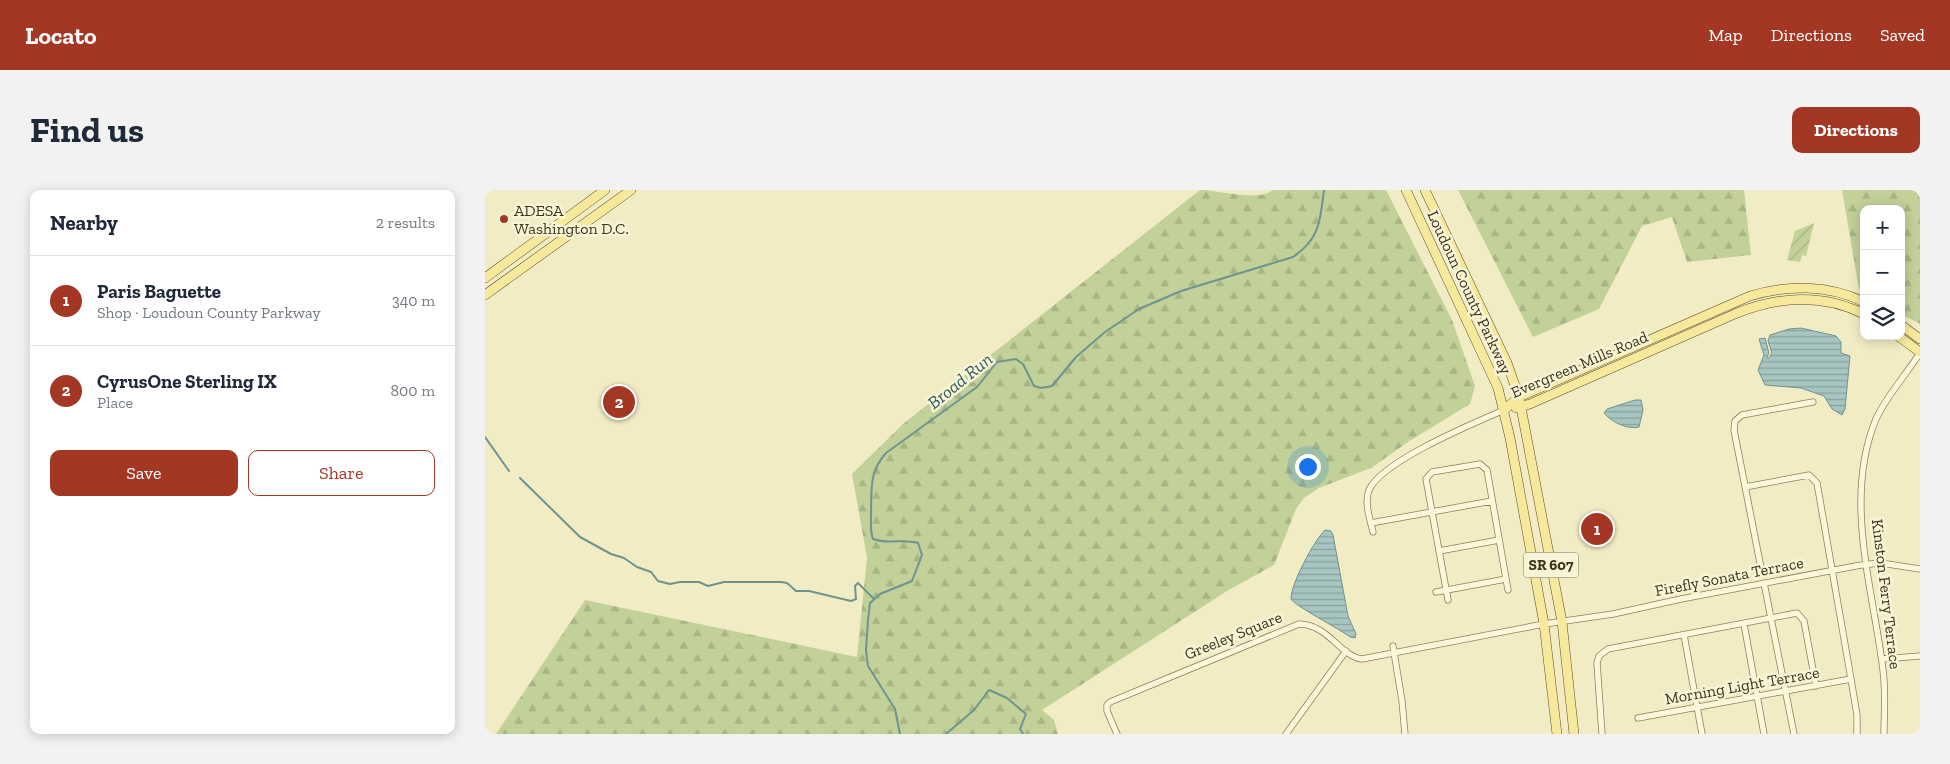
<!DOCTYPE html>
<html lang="en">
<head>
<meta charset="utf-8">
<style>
  body { margin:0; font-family:"Zilla Slab",serif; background:#f2f2f3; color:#1f2937 }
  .controls { position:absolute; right:15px; top:15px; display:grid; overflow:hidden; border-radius:10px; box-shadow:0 2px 12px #0003 }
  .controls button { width:45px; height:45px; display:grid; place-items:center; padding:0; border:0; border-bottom:1px solid #e0e1e3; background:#fff; color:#1f2937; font:25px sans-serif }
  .you { position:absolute; left:822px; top:276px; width:18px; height:18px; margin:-12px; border:4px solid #fff; border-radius:50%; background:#1a73e8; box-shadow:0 0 0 8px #1a73e833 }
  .badge { display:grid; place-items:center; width:32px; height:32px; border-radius:50%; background:#a33724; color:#fff; font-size:16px; font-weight:700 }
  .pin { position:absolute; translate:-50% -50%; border:2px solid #fff; box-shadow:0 1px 5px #0006 }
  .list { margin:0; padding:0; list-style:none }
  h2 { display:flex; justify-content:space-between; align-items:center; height:65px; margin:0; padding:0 20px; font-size:21px }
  h2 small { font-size:16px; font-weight:400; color:#747a83 }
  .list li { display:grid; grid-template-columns:32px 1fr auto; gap:15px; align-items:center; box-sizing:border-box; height:90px; padding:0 20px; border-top:1px solid #e0e1e3 }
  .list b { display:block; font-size:19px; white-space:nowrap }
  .list p { margin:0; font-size:16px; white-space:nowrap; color:#747a83 }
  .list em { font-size:16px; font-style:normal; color:#747a83 }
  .actions { display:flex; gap:10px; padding:15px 20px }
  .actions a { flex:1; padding:11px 0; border:1px solid #a33724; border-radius:10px; text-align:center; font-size:18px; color:#a33724 }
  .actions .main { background:#a33724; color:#fff }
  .icon { flex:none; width:28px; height:28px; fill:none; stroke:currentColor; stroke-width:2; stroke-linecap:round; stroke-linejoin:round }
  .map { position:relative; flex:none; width:1435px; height:544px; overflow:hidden; border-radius:10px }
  header { display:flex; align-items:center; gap:30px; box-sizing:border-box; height:70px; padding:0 25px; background:#a33724; color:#fff }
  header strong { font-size:24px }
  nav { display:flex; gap:28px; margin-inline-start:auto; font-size:18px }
  .intro { display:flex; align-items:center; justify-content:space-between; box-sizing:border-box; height:120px; padding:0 30px }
  h1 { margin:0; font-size:35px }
  .button { padding:12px 22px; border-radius:10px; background:#a33724; color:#fff; font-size:18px; font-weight:700 }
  main { display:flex; gap:30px; padding:0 30px }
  aside { flex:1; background:#fff; border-radius:10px; box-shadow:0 2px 12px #0003 }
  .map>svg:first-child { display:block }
</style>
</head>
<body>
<header>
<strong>Locato</strong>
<nav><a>Map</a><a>Directions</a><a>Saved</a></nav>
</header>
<div class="intro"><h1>Find us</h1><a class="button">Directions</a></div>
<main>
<aside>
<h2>Nearby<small>2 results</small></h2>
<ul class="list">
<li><span class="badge">1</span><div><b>Paris Baguette</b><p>Shop · Loudoun County Parkway</p></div><em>340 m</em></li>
<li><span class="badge">2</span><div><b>CyrusOne Sterling IX</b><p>Place</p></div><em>800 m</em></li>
</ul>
<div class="actions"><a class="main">Save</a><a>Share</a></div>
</aside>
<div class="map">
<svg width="1435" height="544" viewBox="0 0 1435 544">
  <defs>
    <pattern id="forest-firs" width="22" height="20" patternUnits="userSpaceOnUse" patternTransform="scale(1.25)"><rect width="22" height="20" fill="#c1d198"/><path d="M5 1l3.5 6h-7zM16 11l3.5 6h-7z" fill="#a7b483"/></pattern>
    <pattern id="garden-furrows" width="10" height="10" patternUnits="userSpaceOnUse" patternTransform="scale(1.25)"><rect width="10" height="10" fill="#c1d198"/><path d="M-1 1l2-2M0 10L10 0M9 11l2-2" fill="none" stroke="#a7b483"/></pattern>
    <pattern id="water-rules" width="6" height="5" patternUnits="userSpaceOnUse" patternTransform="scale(1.25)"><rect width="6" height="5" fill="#a7c5c1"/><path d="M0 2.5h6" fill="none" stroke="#89a19c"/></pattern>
  </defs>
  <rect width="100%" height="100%" fill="#f2ecc5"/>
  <path fill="url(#forest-firs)" d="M715,0C732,0 776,12 787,0H901L967,130L990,196L985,214L926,250L886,278L834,298L819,308L811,319L789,375L742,401L557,520L569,530L573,544H11L100,410L372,467L382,368L367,284L418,234Z
    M973,0H1259L1266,65L1202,72L1187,27L1157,36L1114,119L1048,147Z
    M1357,0H1435V134L1416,124V19H1379V102L1374,99Z"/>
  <path fill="url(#garden-furrows)" d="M1329,33L1321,66L1317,65L1315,72L1302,70L1310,41Z"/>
  <path fill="url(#water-rules)" stroke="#6d9491" d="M1316,138L1351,146L1356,152V163L1365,166L1360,219L1357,225L1347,219L1339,206L1316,198L1280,195L1273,180L1279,165L1274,149L1280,148L1284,163L1282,167L1283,169L1287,163L1283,151L1285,145L1304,139Z
    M1150,210H1156L1158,220L1154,237C1143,240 1126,232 1119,223L1122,219Z
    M840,340L846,341L848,345L863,426L871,444L870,448L865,447C853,438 810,416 806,409C806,393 829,351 840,340Z"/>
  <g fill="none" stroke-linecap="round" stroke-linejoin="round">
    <path stroke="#6d9491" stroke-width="2" d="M0,247L24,281
      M35,288L95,347L126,364L139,368L152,377L166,382L173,391L185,394L195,392H214L223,396L239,392H296L302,393L311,401H324L366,411L371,409L370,396L373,393L389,409
      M415,544L410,519L383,476L381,460L383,430L385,413L395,404L427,391L437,365L433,353C418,348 404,355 388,349C385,341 386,335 386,326C387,301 383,283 401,263L492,197L512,172L531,169L538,174L549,196L556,198L567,196L591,167L620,142L654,119L696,101L808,67C835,49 835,31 839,0
      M461,544L489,520L504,500L522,508L541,524L535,539L538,544"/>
    <defs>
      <path id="minor" d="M1260,297L1324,285L1332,293L1366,489L1372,525V544
        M886,333L1007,311
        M888,342C885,329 879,313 884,300C897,271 989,233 1019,220
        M954,361L1014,350
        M1277,383L1249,240L1250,231L1257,225L1328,212
        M1279,393L1309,544
        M951,402L1021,389
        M963,410L941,289L947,282L995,274L1002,280L1023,400
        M1259,434L1279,544
        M1199,445L1217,544
        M908,456L917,511L920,544
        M1397,469L1435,466
        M1153,528L1366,489
        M632,544L622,521V515L625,512L814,434C843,434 856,467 877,469L1059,434L1128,424L1196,409L1376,375L1396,373L1435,379
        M801,544L861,461
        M1117,544L1112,473L1114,466L1123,459L1312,423L1319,431L1331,496
        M1399,544C1399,523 1401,501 1398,480C1388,398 1358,309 1391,229C1402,205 1421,185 1435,163"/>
      <path id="primary" d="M921,0L1013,198L1025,248L1059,434L1072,544
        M940,0L1022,173L1034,207L1077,432L1089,544
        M0,88L120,0
        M0,105L146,0
        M1416,135L1435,149
        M1413,146L1435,162
        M1031,218L1045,214L1252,123C1295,106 1337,103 1379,124
        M1019,220L1034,207L1265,106C1302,95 1343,94 1379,112"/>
    </defs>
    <use href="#minor" stroke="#8f7e59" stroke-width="7"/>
    <use href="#primary" stroke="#5c4b2d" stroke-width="10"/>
    <use href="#minor" stroke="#fbf7da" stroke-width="5.5"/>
    <use href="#primary" stroke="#f7e99b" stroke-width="9"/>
  </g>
  <circle fill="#a33724" stroke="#f8f4d6" stroke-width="2" cx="19" cy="29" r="5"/>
  <g text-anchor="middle" stroke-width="5" stroke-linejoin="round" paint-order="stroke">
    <rect fill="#f8f4d6" stroke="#766d55" stroke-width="1" x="1038.5" y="362.5" width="55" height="25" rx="4"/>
    <g font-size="15" font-weight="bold" fill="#3e331e">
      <text x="1066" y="380">SR 607</text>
    </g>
    <g font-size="16" fill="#3e331e" stroke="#f8f4d6" text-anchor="start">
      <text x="29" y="26">ADESA<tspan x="29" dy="18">Washington D.C.</tspan></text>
    </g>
    <g font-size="16" fill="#3e331e" stroke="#f8f4d6">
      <text transform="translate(985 102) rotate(65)" y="6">Loudoun County Parkway</text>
      <text transform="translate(1094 174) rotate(-23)" y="6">Evergreen Mills Road</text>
      <text transform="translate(1244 386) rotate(-11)" y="6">Firefly Sonata Terrace</text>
      <text transform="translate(1402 404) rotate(83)" y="6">Kinston Ferry Terrace</text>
      <text transform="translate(748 445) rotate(-22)" y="6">Greeley Square</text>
      <text transform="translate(1257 495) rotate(-10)" y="6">Morning Light Terrace</text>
    </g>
    <g font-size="18" font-style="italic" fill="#2c5a5f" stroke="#f8f4d6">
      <text transform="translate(475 191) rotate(-39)" y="6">Broad Run</text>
    </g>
  </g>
</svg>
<div class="controls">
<button>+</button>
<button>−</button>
<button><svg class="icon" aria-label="layers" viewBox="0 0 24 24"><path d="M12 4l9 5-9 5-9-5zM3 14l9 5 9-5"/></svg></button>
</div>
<div class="you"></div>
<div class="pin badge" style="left:1112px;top:339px">1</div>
<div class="pin badge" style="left:134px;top:212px">2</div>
</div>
</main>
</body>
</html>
